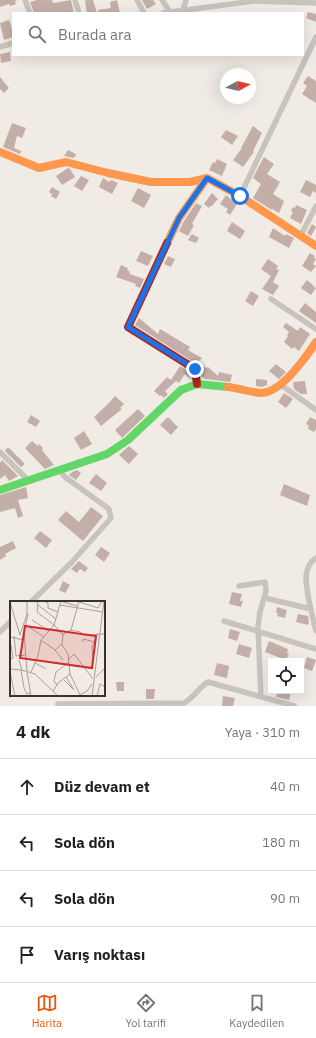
<!DOCTYPE html>
<html lang="tr">
<head>
<meta charset="utf-8">
<style>
  body { margin:0; font-family:"IBM Plex Sans",sans-serif; background:#f2f2f2; color:#202124 }
  .controls { position:absolute; right:12px; bottom:12px; display:grid; overflow:hidden; border-radius:0px; box-shadow:0 4px 16px #0002 }
  .controls button { width:36px; height:36px; display:grid; place-items:center; padding:0; border:0; border-bottom:1px solid #e0e0e0; background:#fff; color:#202124; font:20px sans-serif }
  .compass { position:absolute; left:220px; top:68px; width:36px; height:36px; border-radius:50%; background:#fff; box-shadow:0 4px 16px #0002; rotate:82deg }
  .stop { position:absolute; width:12px; height:12px; margin:-9px; border:3px solid #1a73e8; border-radius:50%; background:#fff }
  .stop.end { background:#1a73e8; border-color:#fff; box-shadow:0 1px 4px #0008 }
  .list { margin:0; padding:0; list-style:none }
  h2 { display:flex; justify-content:space-between; align-items:center; height:52px; margin:0; padding:0 16px; font-size:17px }
  h2 small { font-size:13px; font-weight:400; color:#757577 }
  .list li { display:grid; grid-template-columns:26px 1fr auto; gap:12px; align-items:center; box-sizing:border-box; height:56px; padding:0 16px; border-top:1px solid #e0e0e0 }
  .list b { display:block; font-size:15px; white-space:nowrap }
  .list em { font-size:13px; font-style:normal; color:#757577 }
  .icon { flex:none; width:22px; height:22px; fill:none; stroke:currentColor; stroke-width:2; stroke-linecap:round; stroke-linejoin:round }
  .map { position:relative; flex:none; width:316px; height:706px; overflow:hidden }
  .search { position:absolute; background:#fff; box-shadow:0 4px 16px #0002; left:12px; right:12px; top:12px; height:44px; display:flex; align-items:center; gap:10px; box-sizing:border-box; padding:0 14px; border-radius:0px; color:#757577; font-size:15px }
  .sheet { height:276px; background:#fff }
  nav { display:flex; justify-content:space-around; align-items:center; box-sizing:border-box; height:56px; border-top:1px solid #e0e0e0; background:#fff; font-size:11px; color:#757577 }
  nav a { display:grid; justify-items:center; gap:2px }
  nav .on { color:#ea580c }
  .map>svg:first-child { display:block }
</style>
</head>
<body>
<div class="map">
<svg width="316" height="706" viewBox="0 0 316 706">
  <rect width="100%" height="100%" fill="#f0ebe5"/>
  <path fill="#c3afa7" d="M0,0H17L15,1L16,4L10,6L9,4L0,7Z
    M37,0H52L53,3L71,0L74,13H34L30,2Z
    M87,0H93L97,13H87L85,1Z
    M117,0L120,13H98V10L111,8L110,2Z
    M142,0H153L156,4L147,9Z
    M308,12L316,14V22L306,18Z
    M9,20L13,32V37L4,40L0,23Z
    M10,52L11,61L1,63L0,54Z
    M308,76L316,81V103L302,94L307,86L303,83Z
    M0,77L9,88L4,93L0,89Z
    M12,123L26,128L22,138L17,136L14,148L21,151L20,154L3,147Z
    M253,126L262,133L253,151L254,152L243,167L233,160L242,148H241Z
    M226,130L238,136L232,145L221,137Z
    M68,150L76,154L74,158L64,156Z
    M264,157L274,164L267,174L280,182L273,194L284,201L279,213L272,209V210L253,198L261,184L253,178Z
    M217,159L227,164L222,176L209,170L213,162L215,163Z
    M68,168L70,169L75,177L62,185L56,176Z
    M81,176L89,180L82,191L74,186Z
    M103,178L109,182L111,180L118,183L112,194L99,187Z
    M306,180L316,185V193L313,191L310,197L300,192Z
    M52,187L60,192L56,199L51,196L52,194L49,192Z
    M138,188L151,195L144,208L131,201Z
    M212,193L218,199L211,207L210,206L209,208L204,204Z
    M226,195L237,204L230,215L226,212L228,209L220,204Z
    M196,203L202,206L192,224L194,225L188,236L179,231L184,221Z
    M296,205L307,210L301,224L290,218L293,212L291,211L293,207L295,208Z
    M232,222L245,231L240,239L227,231Z
    M312,224L316,227L311,236L307,233Z
    M273,228L285,236L286,234L294,238L289,248L269,237Z
    M192,234L199,238L196,243L188,240Z
    M141,251L153,256L148,266L136,261Z
    M310,253L315,256L314,258L316,259L313,264L316,266L311,272L302,266Z
    M168,256L175,259L171,267L164,264Z
    M268,259L278,266L276,269L279,270L273,282L279,286L273,295L262,289L271,276L261,269Z
    M121,265L128,268L127,270L129,271L130,274L144,279L140,288L135,286L136,284L116,277Z
    M307,280L316,288L311,295L301,288Z
    M251,291L259,296L253,306L245,301Z
    M305,303L316,312V323L299,311Z
    M139,318L158,334L160,329L190,347L188,350L202,358L198,362L206,368L208,367L218,376L219,372L232,375L230,382L205,379L201,376L200,368L198,365L135,325Z
    M286,323L298,331L300,327L310,334L299,351L294,347L292,349L284,342L288,336L287,335L289,332L283,327Z
    M276,364L286,372L279,379L269,371Z
    M180,366L190,372L189,377L185,374L179,383L176,381L165,391L168,394L164,398L161,395L160,396L154,391L167,377L171,380Z
    M256,379L267,380V385L262,387L256,386Z
    M305,381L307,394H301L294,389L293,382Z
    M284,393L293,399L286,408L278,402Z
    M115,396L124,404L120,408L122,409L101,426L94,417L108,404Z
    M138,409L145,416L122,438L115,430Z
    M31,415L40,421L36,427L27,422Z
    M168,417L178,427L171,435L160,425Z
    M310,417L316,420V429L314,432L308,429L309,426L306,424Z
    M84,431L92,444L81,450L74,438Z
    M32,441L38,446L39,444L43,448L42,450L54,465L45,469L25,448Z
    M129,446L138,454L129,464L119,455Z
    M8,447L25,464L21,467L5,451Z
    M2,460L18,476L9,481L5,475L0,479V463Z
    M77,470L81,473L76,480L69,475L72,472Z
    M96,474L107,483L101,491L89,483Z
    M284,484L310,495L307,506L280,495Z
    M26,487L28,498L18,500L23,516L18,518L15,508L0,512V495Z
    M91,507L103,516L83,541L58,520L66,511L79,522Z
    M40,531L52,540L46,548L34,538Z
    M13,541L16,548L5,554L6,556L0,560V547Z
    M101,547L110,553L104,562L95,555Z
    M79,561L88,568L85,572L80,569L77,573L71,569Z
    M63,581L70,585L65,593L59,590Z
    M232,592L242,594L240,601H243L241,607L229,604Z
    M277,607L287,610L285,618L277,616L278,613H276Z
    M298,614L308,616L309,622L308,625L296,622Z
    M230,629L240,632L237,641L228,638Z
    M269,641L288,649L287,653L289,654L286,660L265,652Z
    M239,644L252,648L249,658L236,654Z
    M307,657L316,660L312,671L304,668Z
    M217,663L229,666L227,678L214,675Z
    M116,682H124V691H117Z
    M146,689H155L154,699H146Z
    M278,691H291L289,700L276,697Z
    M223,696L235,698L233,706H222Z"/>
  <g fill="none" stroke-linecap="round" stroke-linejoin="round">
    <path stroke="#c9c3be" stroke-width="5.5" d="M25,0L30,13
      M75,0L79,13
      M137,0L144,13
      M162,0L170,12
      M183,10L186,0
      M163,13L254,1L316,3
      M0,47L13,43
      M240,196L316,37
      M301,235L316,206
      M271,299L316,329
      M281,385L316,410
      M0,452L29,481
      M316,558C312,561 308,566 307,571C303,582 313,618 316,631
      M239,586L265,582L266,591L260,612L258,626L261,697
      M265,598L311,609
      M31,602L72,562L111,518L109,509L65,477L59,470
      M224,621L316,649
      M0,632L11,621
      M58,704L184,703C194,698 199,687 208,682L294,706"/>
    <path stroke="#63d668" stroke-width="8" d="M0,490L107,454L128,440L181,390L197,384L228,387"/>
    <path stroke="#ff974d" stroke-width="8" d="M0,152L39,168L66,162L108,173L151,182H190L207,178L240,196L316,246
      M167,243L179,218L207,178
      M228,387C238,388 253,393 262,393C282,392 306,357 316,342"/>
    <path stroke="#b3261e" stroke-width="8" d="M167,243L128,327L195,369L197,384"/>
  </g>
  <g fill="none" stroke-linecap="round" stroke-linejoin="round">
    <path stroke="#1a73e8" stroke-width="5" d="M195,369L128,327L179,218L207,178L240,196"/>
  </g>
  <g transform="translate(10 601)">
    <rect width="95" height="95" fill="#f0ebe5"/>
    <path fill="none" stroke="#a8a09b" stroke-width="1" d="M18,0L28,1L27,11L44,24L31,39L28,55L21,71M33,0L38,2V7L48,11M50,0L67,5M51,0L44,24L53,34L52,44L58,53L60,73L70,94L77,90L82,83M0,1L10,34L17,13V0M69,1L88,7L92,0M28,4L46,18M50,4L93,11M22,19L39,30M16,24L34,36M61,29L69,0M53,34L60,29L70,31L74,34L95,33M4,35L6,55L15,54M0,36L14,39M31,39L45,49L52,43M73,41V38L85,41M45,49L53,59M0,58L3,57L1,44M59,58L64,53L83,78M83,61L82,46L88,32M25,62L36,68M0,68L12,69L9,59M11,69L14,87L17,93L20,92M12,69L25,73L48,95M17,70L14,31L18,13M0,71L5,95M17,71L21,95M56,76L64,89M86,76L95,67M54,79L64,89M47,84L44,80L46,71L59,61M43,90L48,82L60,73M82,95L94,0M87,95L90,83L95,86"/>
    <path fill="#d62828" fill-opacity="0.15" stroke="#d62828" stroke-width="2" d="M15,25L86,35L82,67L10,57Z"/>
    <rect width="95" height="95" fill="none" stroke="#3b302b" stroke-width="2"/>
  </g>
</svg>
<div class="controls">
<button><svg class="icon" aria-label="locate" viewBox="0 0 24 24"><circle cx="12" cy="12" r="6"/><path d="M12 2v4M12 18v4M2 12h4M18 12h4"/></svg></button>
</div>
<svg class="compass" viewBox="-18 -18 36 36"><path d="M0-13l5 13h-10z" fill="#e53935"/><path d="M0 13l5-13h-10z" fill="#757577"/></svg>
<div class="stop" style="left:240px;top:196px"></div>
<div class="stop end" style="left:195px;top:369px"></div>
<div class="search"><svg class="icon" aria-label="search" viewBox="0 0 24 24"><circle cx="10" cy="10" r="6"/><path d="M15 15l6 6"/></svg>Burada ara</div>
</div>
<section class="sheet">
<h2>4 dk<small>Yaya · 310 m</small></h2>
<ul class="list">
<li><svg class="icon" aria-label="ahead" viewBox="0 0 24 24"><path d="M12 20V5M6 11l6-6 6 6"/></svg><div><b>Düz devam et</b></div><em>40 m</em></li>
<li><svg class="icon" aria-label="left" viewBox="0 0 24 24"><path d="M17 20v-9H6M10 6l-5 5 5 5"/></svg><div><b>Sola dön</b></div><em>180 m</em></li>
<li><svg class="icon" aria-label="left" viewBox="0 0 24 24"><path d="M17 20v-9H6M10 6l-5 5 5 5"/></svg><div><b>Sola dön</b></div><em>90 m</em></li>
<li><svg class="icon" aria-label="arrive" viewBox="0 0 24 24"><path d="M6 21V4h12l-3 4 3 4H6"/></svg><div><b>Varış noktası</b></div></li>
</ul>
</section>
<nav>
<a class="on"><svg class="icon" aria-label="map" viewBox="0 0 24 24"><path d="M3 6l6-2 6 2 6-2v14l-6 2-6-2-6 2zM9 4v14M15 6v14"/></svg>Harita</a>
<a><svg class="icon" aria-label="directions" viewBox="0 0 24 24"><path d="M12 3l9 9-9 9-9-9zM9 14v-3h6M13 9l2 2-2 2"/></svg>Yol tarifi</a>
<a><svg class="icon" aria-label="saved" viewBox="0 0 24 24"><path d="M7 4h10v16l-5-4-5 4z"/></svg>Kaydedilen</a>
</nav>
</body>
</html>
